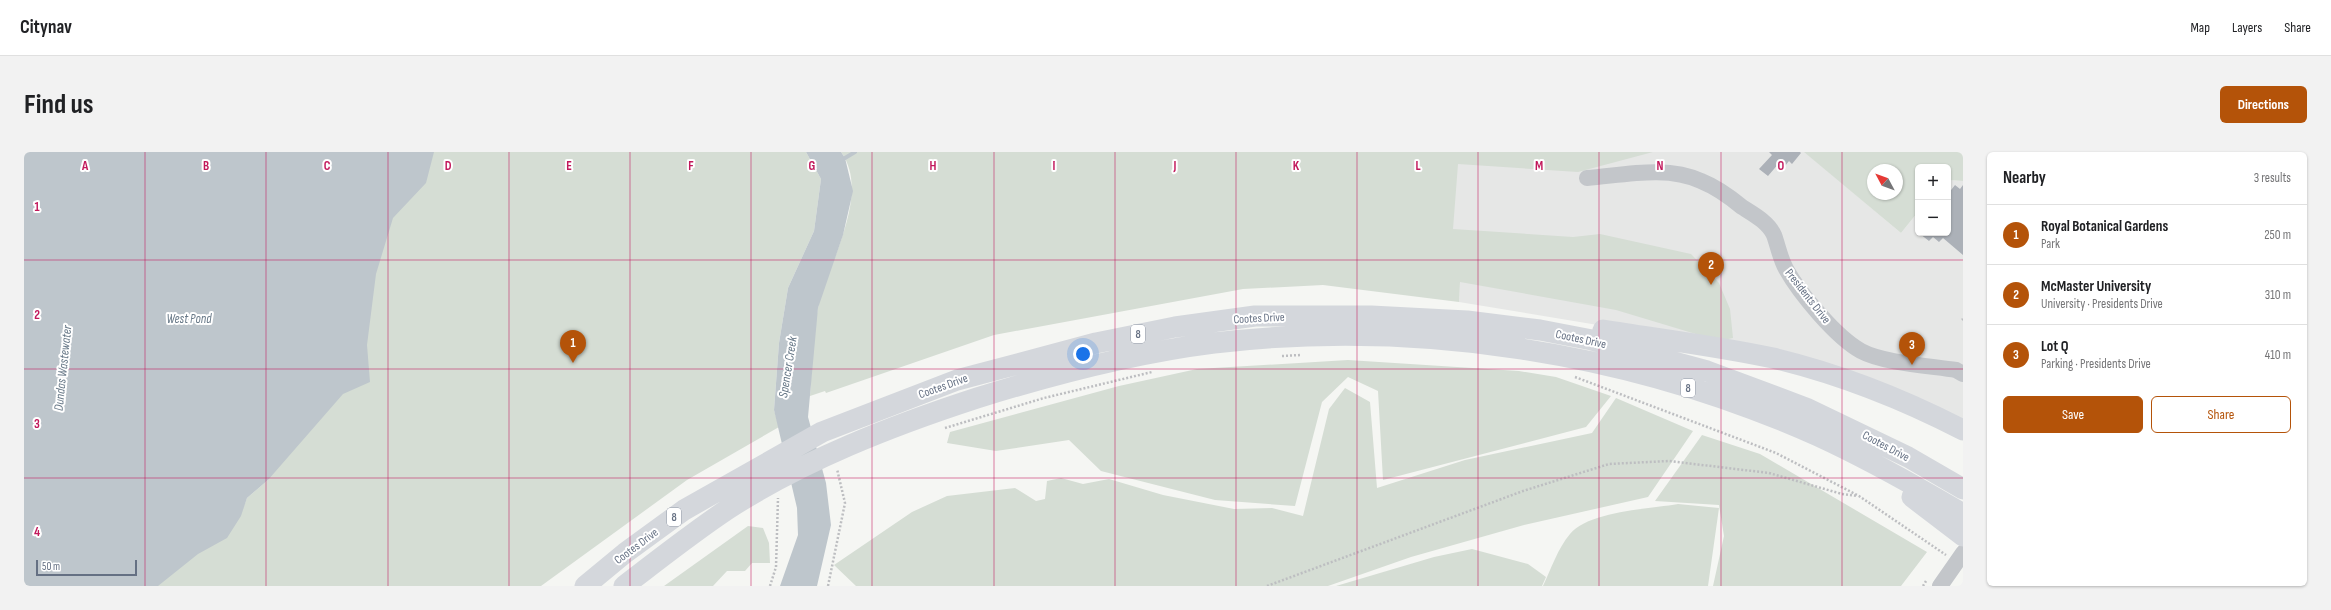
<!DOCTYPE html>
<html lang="en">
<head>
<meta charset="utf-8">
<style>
  body { margin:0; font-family:"Sofia Sans Condensed",sans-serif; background:#f2f2f2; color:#202124 }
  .controls { position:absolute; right:12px; top:12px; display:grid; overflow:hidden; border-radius:6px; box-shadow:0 1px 3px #0004 }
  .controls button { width:36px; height:36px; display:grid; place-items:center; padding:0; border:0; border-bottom:1px solid #e0e0e0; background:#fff; color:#202124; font:20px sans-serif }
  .compass { position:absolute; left:1843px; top:12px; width:36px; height:36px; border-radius:50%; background:#fff; box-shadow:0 1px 3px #0004; rotate:311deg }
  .scale { position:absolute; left:12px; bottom:10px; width:101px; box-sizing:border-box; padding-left:4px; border:2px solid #657083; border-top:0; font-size:11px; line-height:14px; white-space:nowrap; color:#657083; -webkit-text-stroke:3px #fff; paint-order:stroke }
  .you { position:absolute; left:1059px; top:202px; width:14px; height:14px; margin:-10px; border:3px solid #fff; border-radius:50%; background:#1a73e8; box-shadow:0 0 0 6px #1a73e833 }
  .badge { display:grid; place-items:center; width:26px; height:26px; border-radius:50%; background:#b45309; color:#fff; font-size:13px; font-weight:700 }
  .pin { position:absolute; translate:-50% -33px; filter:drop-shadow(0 1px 2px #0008) }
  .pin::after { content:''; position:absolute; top:21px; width:14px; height:12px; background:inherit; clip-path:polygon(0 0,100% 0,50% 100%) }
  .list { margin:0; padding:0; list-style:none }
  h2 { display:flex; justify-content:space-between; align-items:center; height:52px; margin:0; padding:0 16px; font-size:17px }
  h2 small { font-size:13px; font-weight:400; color:#757577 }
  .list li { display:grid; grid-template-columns:26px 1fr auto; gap:12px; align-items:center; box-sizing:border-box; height:60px; padding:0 16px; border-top:1px solid #e0e0e0 }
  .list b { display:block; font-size:15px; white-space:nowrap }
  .list p { margin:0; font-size:13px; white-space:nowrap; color:#757577 }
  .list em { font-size:13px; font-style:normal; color:#757577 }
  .actions { display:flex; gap:8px; padding:12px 16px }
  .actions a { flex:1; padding:9px 0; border:1px solid #b45309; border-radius:6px; text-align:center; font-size:14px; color:#b45309 }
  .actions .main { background:#b45309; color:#fff }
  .map { position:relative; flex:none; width:1939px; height:434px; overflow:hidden; border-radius:6px }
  header { display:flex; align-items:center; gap:24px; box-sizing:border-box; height:56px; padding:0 20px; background:#fff; border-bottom:1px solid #e0e0e0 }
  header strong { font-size:19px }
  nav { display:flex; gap:22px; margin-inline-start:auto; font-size:14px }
  .intro { display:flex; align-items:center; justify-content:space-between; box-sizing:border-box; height:96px; padding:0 24px }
  h1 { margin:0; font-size:28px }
  .button { padding:10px 18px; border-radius:6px; background:#b45309; color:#fff; font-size:14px; font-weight:700 }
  main { display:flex; gap:24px; padding:0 24px }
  aside { flex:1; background:#fff; border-radius:6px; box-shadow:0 1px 3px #0004 }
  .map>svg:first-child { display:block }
</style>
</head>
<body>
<header>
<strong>Citynav</strong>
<nav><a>Map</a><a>Layers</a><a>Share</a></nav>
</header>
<div class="intro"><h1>Find us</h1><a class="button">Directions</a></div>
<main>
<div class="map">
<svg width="1939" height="434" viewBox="0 0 1939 434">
  <rect width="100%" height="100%" fill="#f5f6f3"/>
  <path fill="#e6e7e6" d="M1432,0H1781L1877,81L1894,60V81H1924V28L1939,29V273L1682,191L1435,150L1436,116L1427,78Z"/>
  <path fill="#d5ddd4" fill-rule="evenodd" d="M390,0H782L797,27L790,79L764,136L755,191L750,258L755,275L663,328L517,434H93L218,359L223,346L244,328Z
    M817,0H1629L1554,20L1434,12L1429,77L1549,85L1576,82L1667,102L1695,131L1706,157L1709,186L1695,189L1592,158L1436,130L1435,150L1299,133L1219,137L970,183L802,241L801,239L786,244C788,216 788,185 794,156C803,112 848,43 817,0Z
    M1780,0H1939V29L1924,28V15H1894V60L1877,81ZM1849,18H1873V42H1849Z
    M1324,208L1495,219L1532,225L1587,244L1562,275L1359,328L1354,239L1324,225L1298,250L1271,354L1191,348L1077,319L1045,288L972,299L923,291L926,280L1095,234L1173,217Z
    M1321,236L1346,250L1353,336L1441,308L1568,281L1592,246L1669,279L1624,345L1500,373L1387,405L1304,434H832L810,413L888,360L923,344L991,336L1012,349L1021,347L1023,329L1037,326L1059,332L1085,327L1139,343L1210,357L1248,356L1279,364L1305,257Z
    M1678,283L1736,302L1903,400L1877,434H1689L1700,384L1695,353L1631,349Z
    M1654,352L1695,356L1684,434H1519C1527,417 1534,396 1546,382C1565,359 1626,357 1654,352Z
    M724,374L739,376L745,391L746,411H728L721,419H703L689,434H640Z
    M1448,397L1504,412L1522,425L1518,434H1312L1410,405Z"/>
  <path fill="#bec6cc" d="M0,0H410L402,31L369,66L352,122L343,193L346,230L319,242L244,328L223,346L217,364L203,386L174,402L134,434H0Z
    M782,0H817L821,6L829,39L819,83L794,156L784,265L802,331L807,373L793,434H756L774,383L773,356L750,258L755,191L764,136L790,79L797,27Z"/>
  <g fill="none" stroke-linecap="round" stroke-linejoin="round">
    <path stroke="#bec6cc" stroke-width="4" d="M821,6L831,0"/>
  </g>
  <path fill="#acb1b8" d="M1745,0H1776L1777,1L1768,12L1765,9L1761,14L1756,10L1744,24L1735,17L1748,3Z
    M1931,33L1936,37L1939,33V103L1919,86L1915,90L1909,85L1905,89L1896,82L1924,81V42Z"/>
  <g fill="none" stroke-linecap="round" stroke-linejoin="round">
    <path stroke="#bdbec1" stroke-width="2.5" stroke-dasharray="2 2" stroke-linecap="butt" d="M1938,168L1939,167
      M1258,204L1277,203
      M1551,225L1752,301L1835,344L1922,403
      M921,276L1020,246L1128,220
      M746,434L752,415L754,346
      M804,434L821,351L813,317
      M1243,434L1499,339L1585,312L1645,309L1745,321L1818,342L1833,344
      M1899,434L1902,429"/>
    <path stroke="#c3c6ca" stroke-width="16" d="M1563,26C1600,23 1643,13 1677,29C1692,35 1706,45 1718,55C1729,62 1744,70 1750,83C1754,94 1756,106 1762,117C1776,142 1812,185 1837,199C1859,211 1907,214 1932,218L1939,222
      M1916,434L1939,401"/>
    <path stroke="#d4d7dc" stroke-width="21" d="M1579,178C1635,187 1693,194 1749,206C1816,222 1879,247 1939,278
      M1888,345L1939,384
      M561,434L601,401L660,358L798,280L933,228L1072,191L1151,175L1231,164H1347L1443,169L1516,178L1568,188L1683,219L1782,256L1884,305L1939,337
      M600,434C634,408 668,381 704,357C780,308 867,274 953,246C1030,222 1110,201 1190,191C1394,167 1607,200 1794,284C1844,307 1892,334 1939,362"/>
  </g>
  <path fill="none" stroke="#c2185b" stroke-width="1" stroke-opacity="0.55" d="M121,0V434M242,0V434M364,0V434M485,0V434M606,0V434M727,0V434M848,0V434M970,0V434M1091,0V434M1212,0V434M1333,0V434M1454,0V434M1575,0V434M1697,0V434M1818,0V434M0,108H1939M0,217H1939M0,326H1939"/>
  <g text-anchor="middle" stroke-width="4" stroke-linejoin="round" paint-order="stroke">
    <g fill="#fff" stroke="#939ba8" stroke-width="1">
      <rect x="1107" y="173" width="14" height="18" rx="3"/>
      <rect x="1657" y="227" width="14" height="18" rx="3"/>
      <rect x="643" y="356" width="14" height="18" rx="3"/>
    </g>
    <g font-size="11" font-weight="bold" fill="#657083">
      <text x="1114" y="186">8</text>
      <text x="1664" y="240">8</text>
      <text x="650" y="369">8</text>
    </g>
    <g font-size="12" fill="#657083" stroke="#fff">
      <text transform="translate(1784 144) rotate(52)" y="4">Presidents Drive</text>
      <text transform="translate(1235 166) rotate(-3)" y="4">Cootes Drive</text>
      <text transform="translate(1557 187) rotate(12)" y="4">Cootes Drive</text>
      <text transform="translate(919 234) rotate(-20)" y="4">Cootes Drive</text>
      <text transform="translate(1862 294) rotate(28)" y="4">Cootes Drive</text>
      <text transform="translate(612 394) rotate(-37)" y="4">Cootes Drive</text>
    </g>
    <g font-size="13" font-style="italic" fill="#667786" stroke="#fff">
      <text x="165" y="171">West Pond</text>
      <text transform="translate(763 215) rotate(-81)" y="5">Spencer Creek</text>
      <text transform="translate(38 216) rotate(-84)" y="5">Dundas Wastewater</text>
    </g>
  </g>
  <g font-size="13" text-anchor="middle" font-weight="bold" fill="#c2185b" stroke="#fff" stroke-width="4" stroke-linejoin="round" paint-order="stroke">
    <text x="61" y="18">A</text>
    <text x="182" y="18">B</text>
    <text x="303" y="18">C</text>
    <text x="424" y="18">D</text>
    <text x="545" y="18">E</text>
    <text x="667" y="18">F</text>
    <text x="788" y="18">G</text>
    <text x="909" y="18">H</text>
    <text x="1030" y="18">I</text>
    <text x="1151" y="18">J</text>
    <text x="1272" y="18">K</text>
    <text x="1394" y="18">L</text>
    <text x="1515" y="18">M</text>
    <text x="1636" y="18">N</text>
    <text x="1757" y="18">O</text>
    <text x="13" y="59">1</text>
    <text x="13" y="167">2</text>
    <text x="13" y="276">3</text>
    <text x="13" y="384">4</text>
  </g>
</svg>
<div class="controls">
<button>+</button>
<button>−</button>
</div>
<svg class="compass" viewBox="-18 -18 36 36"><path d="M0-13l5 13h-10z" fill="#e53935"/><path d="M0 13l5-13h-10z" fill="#757577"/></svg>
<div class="scale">50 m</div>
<div class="you"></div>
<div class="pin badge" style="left:549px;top:211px">1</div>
<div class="pin badge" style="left:1687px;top:133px">2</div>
<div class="pin badge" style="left:1888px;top:213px">3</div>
</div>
<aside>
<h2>Nearby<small>3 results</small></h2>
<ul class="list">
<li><span class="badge">1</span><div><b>Royal Botanical Gardens</b><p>Park</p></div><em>250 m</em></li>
<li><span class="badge">2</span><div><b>McMaster University</b><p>University · Presidents Drive</p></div><em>310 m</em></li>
<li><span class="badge">3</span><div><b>Lot Q</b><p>Parking · Presidents Drive</p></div><em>410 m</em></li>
</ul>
<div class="actions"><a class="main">Save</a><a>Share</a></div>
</aside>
</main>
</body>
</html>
